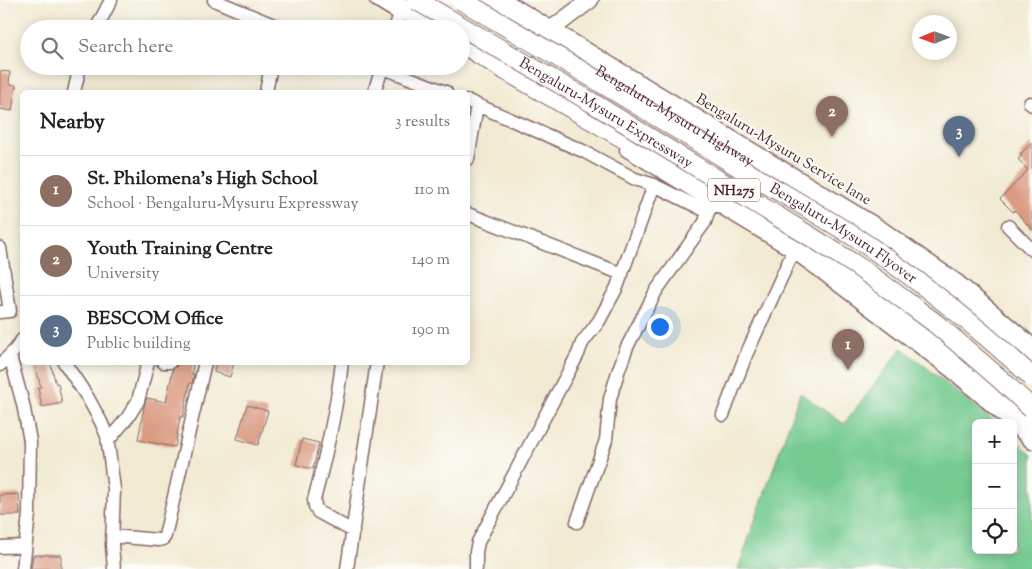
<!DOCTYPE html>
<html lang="en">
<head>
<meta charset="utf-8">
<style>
  body { margin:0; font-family:"Sorts Mill Goudy",serif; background:#f6f6f6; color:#222 }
  .controls { position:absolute; right:15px; bottom:15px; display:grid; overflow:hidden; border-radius:8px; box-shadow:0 2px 12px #0003 }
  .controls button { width:45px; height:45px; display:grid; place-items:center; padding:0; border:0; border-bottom:1px solid #e0e0e0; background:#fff; color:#222; font:25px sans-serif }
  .compass { position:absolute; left:912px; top:15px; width:45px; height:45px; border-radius:50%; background:#fff; box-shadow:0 2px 12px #0003; rotate:269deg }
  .you { position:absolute; left:659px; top:326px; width:18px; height:18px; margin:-12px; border:4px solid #fff; border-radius:50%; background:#1a73e8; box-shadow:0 0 0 8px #1a73e833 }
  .badge { display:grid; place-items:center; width:32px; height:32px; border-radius:50%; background:#b45309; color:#fff; font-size:16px; font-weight:700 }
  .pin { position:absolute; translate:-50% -41px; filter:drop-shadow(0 1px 2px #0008) }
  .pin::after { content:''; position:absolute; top:26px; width:18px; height:15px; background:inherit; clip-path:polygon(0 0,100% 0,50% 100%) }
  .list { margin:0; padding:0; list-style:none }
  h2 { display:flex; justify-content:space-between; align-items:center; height:65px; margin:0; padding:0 20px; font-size:21px }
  h2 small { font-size:16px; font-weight:400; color:#767676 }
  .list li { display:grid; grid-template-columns:32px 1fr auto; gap:15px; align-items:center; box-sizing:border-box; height:70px; padding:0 20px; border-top:1px solid #e0e0e0 }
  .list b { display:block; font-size:19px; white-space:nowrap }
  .list p { margin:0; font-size:16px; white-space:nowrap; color:#767676 }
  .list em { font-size:16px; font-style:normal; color:#767676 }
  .icon { flex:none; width:28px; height:28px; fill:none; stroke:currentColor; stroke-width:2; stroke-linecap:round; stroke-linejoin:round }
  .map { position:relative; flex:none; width:1032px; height:569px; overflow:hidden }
  .search { position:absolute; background:#fff; box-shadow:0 2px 12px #0003; left:20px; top:20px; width:450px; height:55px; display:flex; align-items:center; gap:12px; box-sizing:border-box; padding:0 18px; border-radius:28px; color:#767676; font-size:19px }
  .panel { position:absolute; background:#fff; box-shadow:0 2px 12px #0003; left:20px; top:90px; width:450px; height:275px; border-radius:8px }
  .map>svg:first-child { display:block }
</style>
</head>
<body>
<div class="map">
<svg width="1032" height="569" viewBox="0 0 1032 569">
  <rect width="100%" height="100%" fill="#fdfcf7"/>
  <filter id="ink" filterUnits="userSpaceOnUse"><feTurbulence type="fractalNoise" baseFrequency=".02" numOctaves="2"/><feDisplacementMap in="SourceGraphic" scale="10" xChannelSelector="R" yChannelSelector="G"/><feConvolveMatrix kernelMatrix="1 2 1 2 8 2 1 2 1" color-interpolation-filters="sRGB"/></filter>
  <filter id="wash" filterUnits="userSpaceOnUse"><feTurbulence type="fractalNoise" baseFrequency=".0096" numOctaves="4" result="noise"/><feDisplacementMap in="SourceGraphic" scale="20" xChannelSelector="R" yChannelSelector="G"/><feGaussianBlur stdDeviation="1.12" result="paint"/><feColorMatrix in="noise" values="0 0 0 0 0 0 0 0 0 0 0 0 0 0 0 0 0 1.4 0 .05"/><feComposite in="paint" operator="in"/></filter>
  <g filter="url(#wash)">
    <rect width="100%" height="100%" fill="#f2ebd4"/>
    <path fill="#75cb90" stroke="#60755e" d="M902,348L996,423H976V550H1013V438L1032,455V569H738L800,393L844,424Z"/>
    <g id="blocks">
      <path fill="#da9b82" d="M0,71L10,72L9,84L16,85L12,111L0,109Z
        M1032,143V230L1015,210L1013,212L1000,199L1028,170L1018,159L1022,156L1020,154Z
        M34,362H50L56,384L58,383L62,403L42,407L38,388L41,387Z
        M178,362L193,365L192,374H194L192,383H190L183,417H180L175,447L138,440L144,407L147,398L166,402L173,369L177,366Z
        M216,362H234L230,377L214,372Z
        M247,405L268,411L258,445L237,439Z
        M302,439L319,443L313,469L296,465Z
        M19,494L20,515H0V495Z
        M33,555H61V569H31Z"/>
    </g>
  </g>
  <g filter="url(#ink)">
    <use href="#blocks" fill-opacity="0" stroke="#856666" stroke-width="1"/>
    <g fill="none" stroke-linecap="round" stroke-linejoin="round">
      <defs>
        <path id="minor" d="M214,0L283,29
          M376,0L394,11
          M506,0L882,228L959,282L1032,344
          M96,29L111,0
          M395,29L400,14
          M378,66L446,92
          M74,92L80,66
          M266,92L271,66
          M374,92L383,66
          M468,101L583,151L635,179L654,185L708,212L712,206
          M1030,103L1032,105
          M626,150L786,247L818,270L951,371L1011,423
          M468,159L477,105
          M468,214L622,274
          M1008,226L1032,250
          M0,248L10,311L0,312
          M10,356L23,404L30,441L29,514L23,569
          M64,362L88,398L101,422L107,436L114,489L112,545L114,569
          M163,362H170
          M342,362C337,409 326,455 314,500L315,506L318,512L353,531
          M0,365L16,349L22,340
          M723,415L746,355L793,252
          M1013,425L1032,443
          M108,441L128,417L138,401L148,362
          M577,522L606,440L610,399L618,372L627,347L656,291L705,222L708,212
          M112,536L159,540L163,539L165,536L205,362
          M0,547L25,546
          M347,569L377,362
          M476,569V552L478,542L578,354L582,343L599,321L617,287L654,185"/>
        <path id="major" d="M509,66L553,28L590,0"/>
        <g id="highway">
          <path d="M389,0L437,29"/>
          <path id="s1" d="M482,0L764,169L882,243L979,314L1032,362"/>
          <path d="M461,43L505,70L649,153L790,238L828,263L871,293L914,325L1032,428"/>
        </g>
      </defs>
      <use href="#minor" stroke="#856666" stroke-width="15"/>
      <use href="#major" stroke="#856666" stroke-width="19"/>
      <use href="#highway" stroke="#856666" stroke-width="21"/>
      <use href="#minor" stroke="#fff" stroke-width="12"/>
      <use href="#major" stroke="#fff" stroke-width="16"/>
      <use href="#highway" stroke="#fff" stroke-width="19"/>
      <defs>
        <g id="highway-bridge">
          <path id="s2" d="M416,0L591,102L816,240L857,266L896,294L935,323L1000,379L1032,409"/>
          <path id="s3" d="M461,0C554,54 646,109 737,166C781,193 827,218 870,247C927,286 981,330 1032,377"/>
        </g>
      </defs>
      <use href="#highway-bridge" stroke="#856666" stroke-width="21" stroke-linecap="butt"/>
      <use href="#highway-bridge" stroke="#fff" stroke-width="19"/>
    </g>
  </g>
  <g text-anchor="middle" stroke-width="4" stroke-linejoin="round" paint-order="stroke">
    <rect fill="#fdfcf7" stroke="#806168" stroke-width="1" x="708" y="178.5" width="52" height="23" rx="4"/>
    <g font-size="14" font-weight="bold" fill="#4a1f2b">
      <text x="734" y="195">NH275</text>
    </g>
    <g font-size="15" fill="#4a1f2b" stroke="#fdfcf7">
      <text dy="5" stroke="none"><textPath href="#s2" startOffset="221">Bengaluru-Mysuru Expressway</textPath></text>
      <text dy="5" stroke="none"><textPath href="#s1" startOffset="225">Bengaluru-Mysuru Highway</textPath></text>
      <text transform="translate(784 149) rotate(31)" y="5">Bengaluru-Mysuru Service lane</text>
      <text dy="5" stroke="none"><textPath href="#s3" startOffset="448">Bengaluru-Mysuru Flyover</textPath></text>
    </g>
  </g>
</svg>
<div class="controls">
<button>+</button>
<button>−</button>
<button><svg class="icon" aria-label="locate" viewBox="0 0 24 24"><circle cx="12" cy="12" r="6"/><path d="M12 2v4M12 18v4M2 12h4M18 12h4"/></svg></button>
</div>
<svg class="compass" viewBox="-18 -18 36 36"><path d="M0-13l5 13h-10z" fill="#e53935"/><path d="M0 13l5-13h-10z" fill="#767676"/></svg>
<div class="you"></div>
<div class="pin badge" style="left:848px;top:370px;background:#8d6e63">1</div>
<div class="pin badge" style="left:832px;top:137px;background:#8d6e63">2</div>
<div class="pin badge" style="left:959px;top:157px;background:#5c6f8a">3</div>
<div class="search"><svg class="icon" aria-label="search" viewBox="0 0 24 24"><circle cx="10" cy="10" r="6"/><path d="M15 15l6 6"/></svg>Search here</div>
<section class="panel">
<h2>Nearby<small>3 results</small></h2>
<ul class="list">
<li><span class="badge" style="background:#8d6e63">1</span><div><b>St. Philomena's High School</b><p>School · Bengaluru-Mysuru Expressway</p></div><em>110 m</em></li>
<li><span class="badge" style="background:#8d6e63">2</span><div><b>Youth Training Centre</b><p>University</p></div><em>140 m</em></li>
<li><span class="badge" style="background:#5c6f8a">3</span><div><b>BESCOM Office</b><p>Public building</p></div><em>190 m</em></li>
</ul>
</section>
</div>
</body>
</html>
